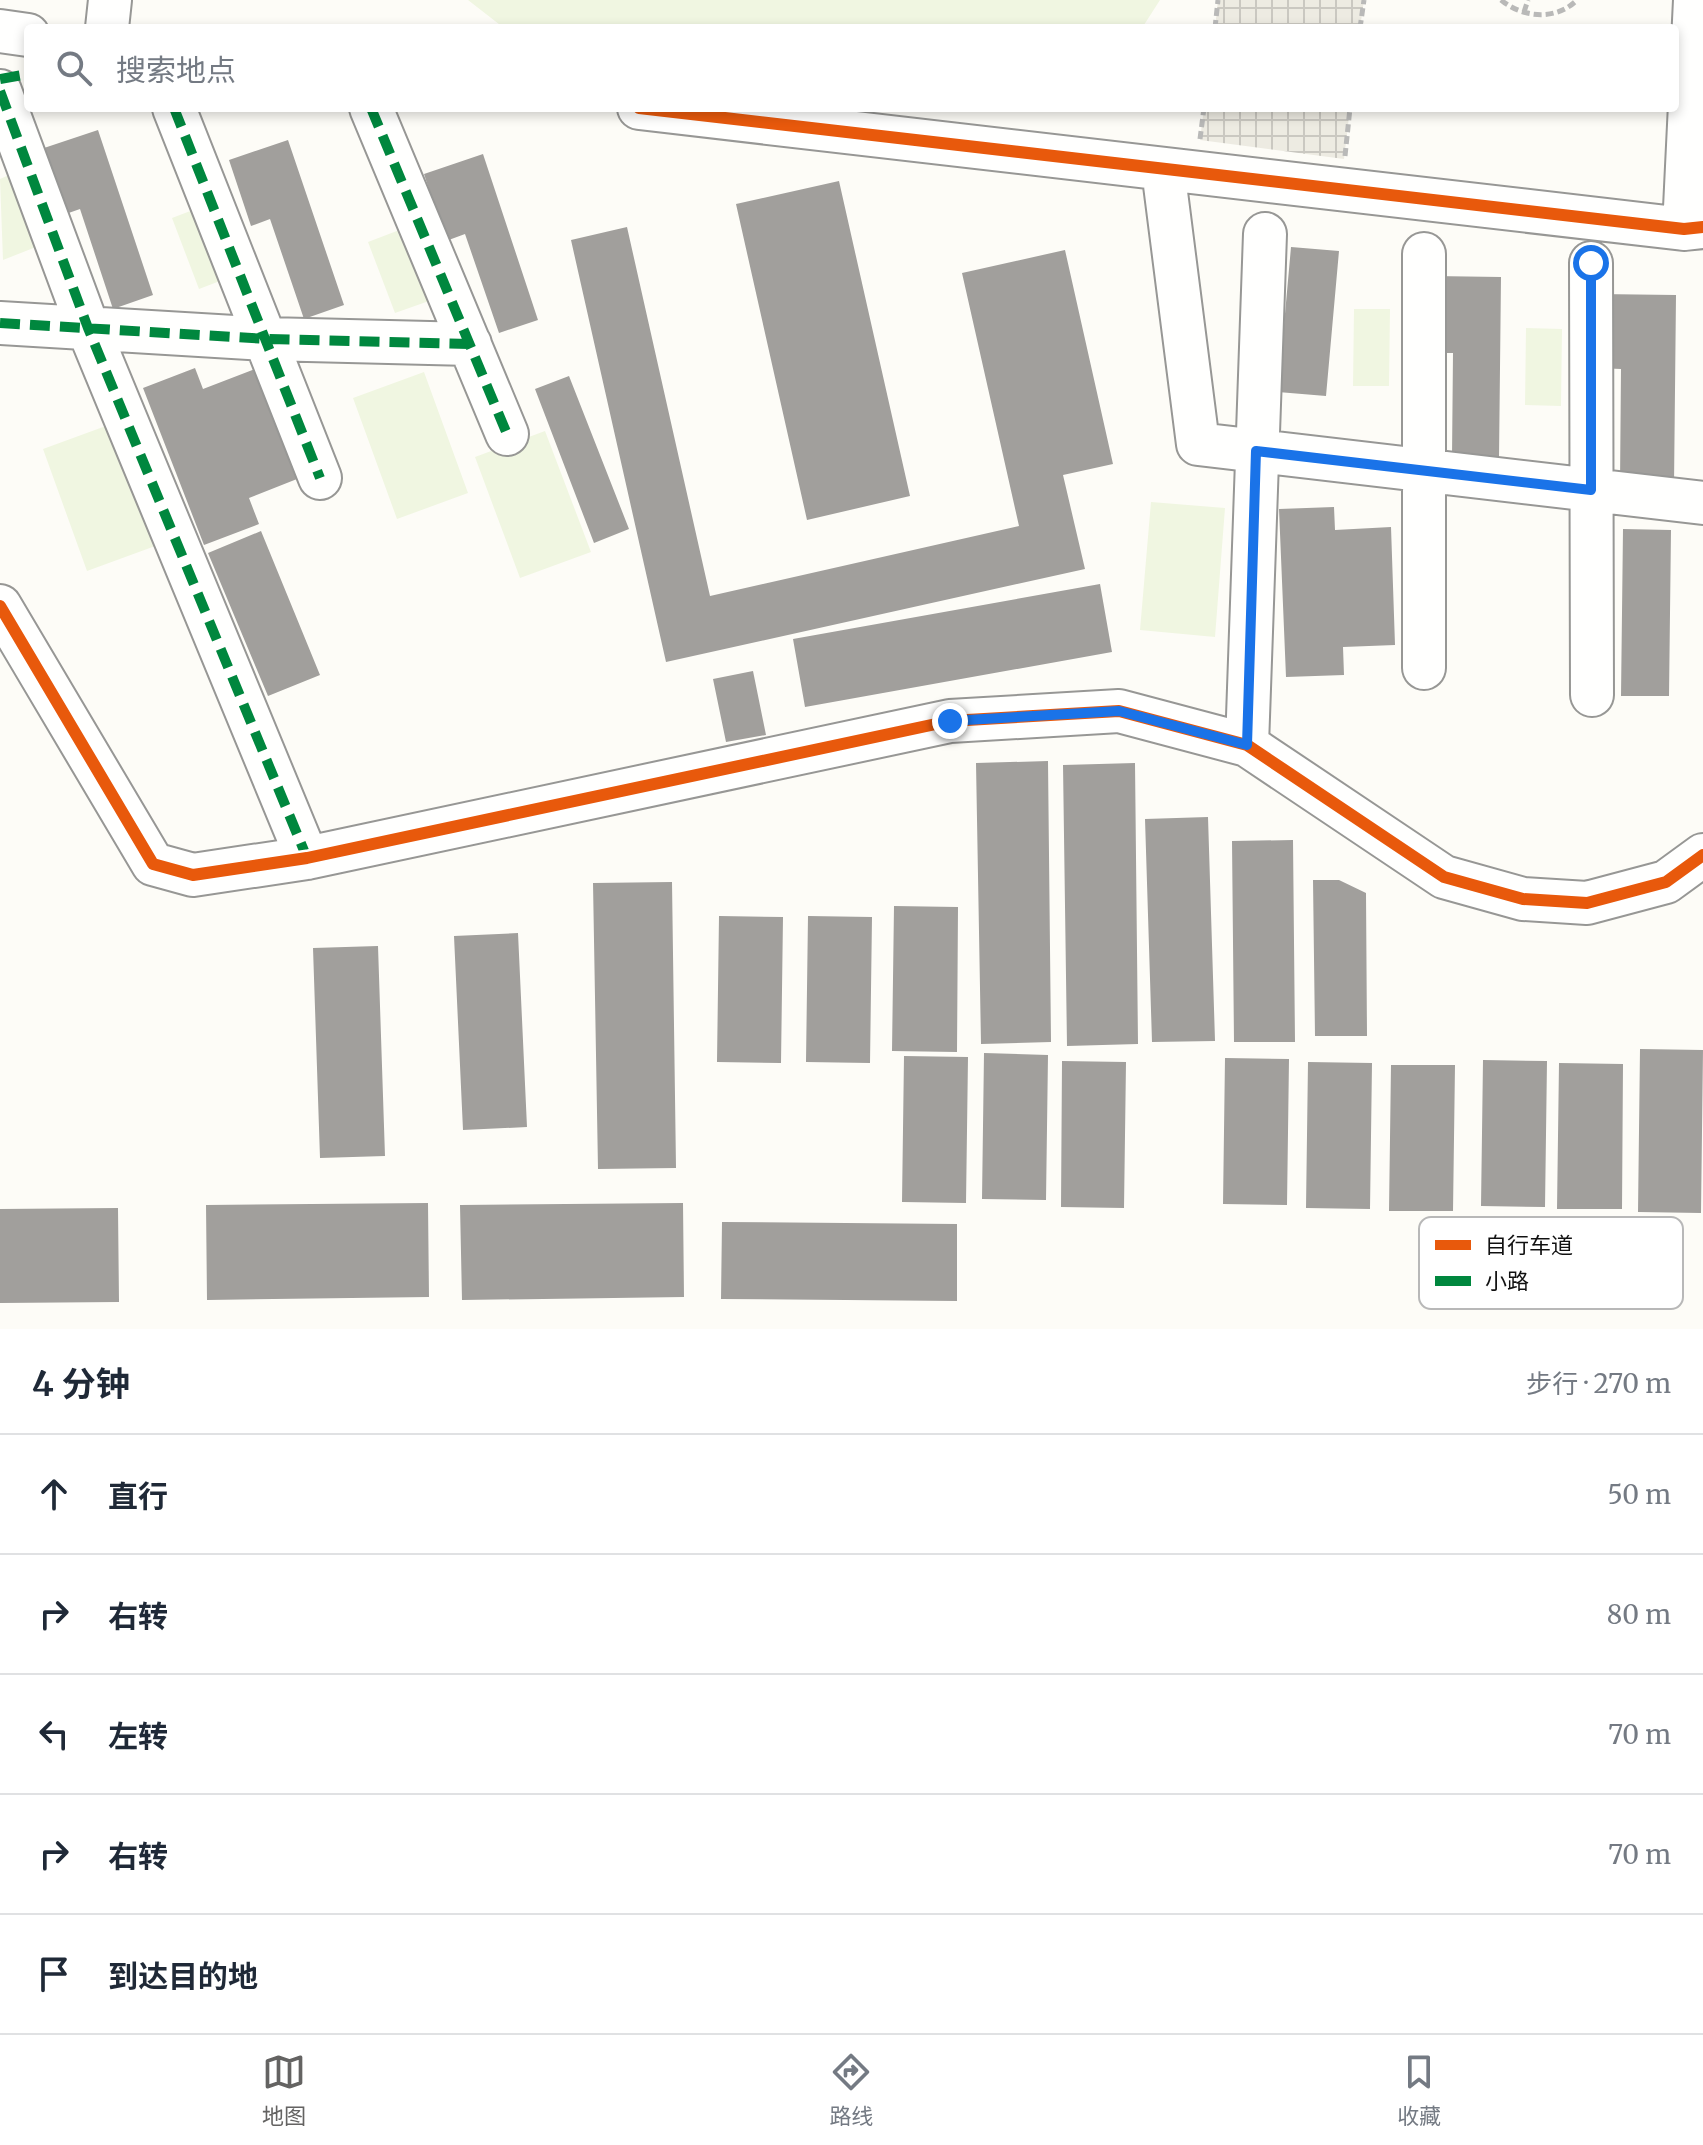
<!DOCTYPE html>
<html lang="zh">
<head>
<meta charset="utf-8">
<style>
  body { margin:0; font-family:Merriweather,"Noto Sans SC",serif; background:#f2f2f3; color:#1f2937 }
  .stop { position:absolute; width:24px; height:24px; margin:-18px; border:6px solid #1a73e8; border-radius:50%; background:#fff }
  .stop.end { background:#1a73e8; border-color:#fff; box-shadow:0 2px 8px #0008 }
  .list { margin:0; padding:0; list-style:none }
  h2 { display:flex; justify-content:space-between; align-items:center; height:104px; margin:0; padding:0 32px; font-size:34px }
  h2 small { font-size:26px; font-weight:400; color:#747a83 }
  .list li { display:grid; grid-template-columns:52px 1fr auto; gap:24px; align-items:center; box-sizing:border-box; height:120px; padding:0 32px; border-top:2px solid #e0e1e3 }
  .list b { display:block; font-size:30px; white-space:nowrap }
  .list em { font-size:26px; font-style:normal; color:#747a83 }
  .icon { flex:none; width:44px; height:44px; fill:none; stroke:currentColor; stroke-width:2; stroke-linecap:round; stroke-linejoin:round }
  .map { position:relative; flex:none; width:1703px; height:1329px; overflow:hidden }
  .search { position:absolute; background:#fff; box-shadow:0 4px 12px #0003; left:24px; right:24px; top:24px; height:88px; display:flex; align-items:center; gap:20px; box-sizing:border-box; padding:0 28px; border-radius:8px; color:#747a83; font-size:30px }
  .sheet { height:704px; background:#fff }
  nav { display:flex; justify-content:space-around; align-items:center; box-sizing:border-box; height:112px; border-top:2px solid #e0e1e3; background:#fff; font-size:22px; color:#747a83 }
  nav a { display:grid; justify-items:center; gap:4px }
  nav .on { color:#646362 }
  .map>svg:first-child { display:block }
</style>
</head>
<body>
<div class="map">
<svg width="1703" height="1329" viewBox="0 0 1703 1329">
  <defs>
    <pattern id="plaza-grid" width="8" height="8" patternUnits="userSpaceOnUse" patternTransform="scale(2)"><rect width="8" height="8" fill="#edebe2"/><path d="M0 4h8M4 0v8" fill="none" stroke="#cac8c1"/></pattern>
  </defs>
  <rect width="100%" height="100%" fill="#fdfcf7"/>
  <path fill="#f0f6e1" d="M468,0H1160L1142,28H504Z
    M9,175L36,247L3,260L0,179Z
    M206,205L233,276L199,289L172,218Z
    M402,229L429,301L395,313L368,242Z
    M1354,309H1390L1389,386H1353Z
    M1526,328L1562,329L1561,406L1525,405Z
    M424,372L468,493L397,519L353,398Z
    M114,423L158,545L87,571L43,449Z
    M545,431L591,552L520,578L475,457Z
    M1151,502L1225,508L1215,637L1140,630Z"/>
  <path fill="url(#plaza-grid)" d="M1218,0H1364L1360,28H1215Z
    M1204,108H1350L1344,159L1200,140Z"/>
  <path fill="#a19f9c" d="M98,130L153,295L113,309L80,209L60,216L38,150Z
    M288,140L344,305L304,319L270,219L251,226L229,160Z
    M483,154L538,320L499,333L465,234L446,241L424,174Z
    M839,181L910,496L807,520L736,204Z
    M627,227L710,596L1019,526L962,273L1065,250L1113,464L1063,475L1085,569L666,662L571,240Z
    M1291,247L1339,251L1326,396L1278,392Z
    M1433,276L1501,277L1499,458L1452,457L1453,353H1432Z
    M1598,294L1676,295L1674,485L1620,484L1621,369L1597,368Z
    M195,368L203,389L255,369L297,479L249,498L259,524L204,545L143,388Z
    M569,376L629,529L594,543L535,389Z
    M1334,507L1335,530L1391,527L1395,645L1343,647L1344,675L1286,677L1279,509Z
    M1623,529L1671,530L1669,696H1621Z
    M261,531L320,675L268,696L208,553Z
    M1100,584L1112,652L805,707L793,639Z
    M753,671L766,735L726,742L713,679Z
    M1048,761L1051,1042L981,1044L976,763Z
    M1135,763L1138,1044L1067,1046L1063,765Z
    M1208,817L1215,1041L1152,1042L1145,819Z
    M1293,840L1295,1042H1234L1232,841Z
    M1313,880H1339L1366,893L1367,1036H1315Z
    M672,882L676,1168L598,1169L593,883Z
    M894,906L958,907L957,1052L892,1051Z
    M719,916L783,917L781,1063L717,1062Z
    M808,916L872,917L870,1063L806,1062Z
    M518,933L527,1127L463,1130L454,936Z
    M378,946L385,1156L320,1158L313,948Z
    M1640,1049L1703,1050L1701,1213L1638,1212Z
    M984,1053L1048,1055L1046,1200L982,1199Z
    M904,1056L968,1057L966,1203L902,1202Z
    M1225,1058L1289,1059L1287,1205L1223,1204Z
    M1483,1060L1547,1061L1545,1207L1481,1206Z
    M1062,1061L1126,1062L1124,1208L1061,1207Z
    M1308,1062L1372,1063L1370,1209L1306,1208Z
    M1559,1063L1623,1064L1622,1209H1557Z
    M1391,1065H1455L1453,1211H1389Z
    M428,1203L429,1297L207,1300L206,1205Z
    M683,1203L684,1297L462,1300L460,1205Z
    M118,1208L119,1302L0,1303V1209Z
    M722,1222L957,1224V1301L721,1299Z"/>
  <g fill="none" stroke-linecap="round" stroke-linejoin="round">
    <defs>
      <path id="minor" d="M107,28L110,0
        M0,31L28,35
        M0,91L88,328L307,858
        M174,108L320,478
        M371,108L507,434
        M639,108L1684,229L1703,227
        M1163,169L1198,444L1703,503
        M1684,229L1695,0
        M1424,254V668
        M1591,263L1592,695
        M0,323L267,339L470,344
        M0,606L153,864L193,875L307,858L950,721L1119,711L1247,745L1444,877L1523,899L1587,903L1666,882L1703,855
        M1247,745L1265,234"/>
    </defs>
    <use href="#minor" stroke="#979795" stroke-width="46"/>
    <path stroke="#b9b9b8" stroke-width="5" stroke-dasharray="8 4" stroke-linecap="butt" d="M1501,0C1523,18 1556,21 1577,0
      M1524,12L1528,0
      M1215,28L1218,0
      M1360,28L1364,0
      M1200,139L1204,108
      M1345,156L1350,108"/>
    <use href="#minor" stroke="#fffffe" stroke-width="42"/>
    <path stroke="#00873e" stroke-width="10" stroke-dasharray="20 10" stroke-linecap="butt" d="M0,79L28,74
      M0,91L88,328L307,858
      M174,108L320,478
      M371,108L507,434
      M0,323L267,339L470,344"/>
    <defs>
      <path id="cycleway" d="M639,108L1684,229L1703,227
        M0,606L153,864L193,875L307,858L950,721L1119,711L1247,745L1444,877L1523,899L1587,903L1666,882L1703,855"/>
    </defs>
    <use href="#cycleway" stroke="#fff" stroke-width="17"/>
    <use href="#cycleway" stroke="#e8590c" stroke-width="12"/>
  </g>
  <g fill="none" stroke-linecap="round" stroke-linejoin="round">
    <path stroke="#1a73e8" stroke-width="10" d="M950,721L1119,711L1247,745L1256,451L1591,490V263"/>
  </g>
  <rect x="1419" y="1217" width="264" height="92" rx="12" fill="#fff" stroke="#b8b8b8" stroke-width="2"/>
  <rect x="1435" y="1240" width="36" height="10" fill="#e8590c"/>
  <rect x="1435" y="1276" width="36" height="10" fill="#00873e"/>
  <g font-size="22" fill="#111">
    <text x="1485" y="1253">自行车道</text>
    <text x="1485" y="1289">小路</text>
  </g>
</svg>
<div class="stop" style="left:1591px;top:263px"></div>
<div class="stop end" style="left:950px;top:721px"></div>
<div class="search"><svg class="icon" aria-label="search" viewBox="0 0 24 24"><circle cx="10" cy="10" r="6"/><path d="M15 15l6 6"/></svg>搜索地点</div>
</div>
<section class="sheet">
<h2>4 分钟<small>步行 · 270 m</small></h2>
<ul class="list">
<li><svg class="icon" aria-label="ahead" viewBox="0 0 24 24"><path d="M12 20V5M6 11l6-6 6 6"/></svg><div><b>直行</b></div><em>50 m</em></li>
<li><svg class="icon" aria-label="right" viewBox="0 0 24 24"><path d="M7 20v-9h11M14 6l5 5-5 5"/></svg><div><b>右转</b></div><em>80 m</em></li>
<li><svg class="icon" aria-label="left" viewBox="0 0 24 24"><path d="M17 20v-9H6M10 6l-5 5 5 5"/></svg><div><b>左转</b></div><em>70 m</em></li>
<li><svg class="icon" aria-label="right" viewBox="0 0 24 24"><path d="M7 20v-9h11M14 6l5 5-5 5"/></svg><div><b>右转</b></div><em>70 m</em></li>
<li><svg class="icon" aria-label="arrive" viewBox="0 0 24 24"><path d="M6 21V4h12l-3 4 3 4H6"/></svg><div><b>到达目的地</b></div></li>
</ul>
</section>
<nav>
<a class="on"><svg class="icon" aria-label="map" viewBox="0 0 24 24"><path d="M3 6l6-2 6 2 6-2v14l-6 2-6-2-6 2zM9 4v14M15 6v14"/></svg>地图</a>
<a><svg class="icon" aria-label="directions" viewBox="0 0 24 24"><path d="M12 3l9 9-9 9-9-9zM9 14v-3h6M13 9l2 2-2 2"/></svg>路线</a>
<a><svg class="icon" aria-label="saved" viewBox="0 0 24 24"><path d="M7 4h10v16l-5-4-5 4z"/></svg>收藏</a>
</nav>
</body>
</html>
